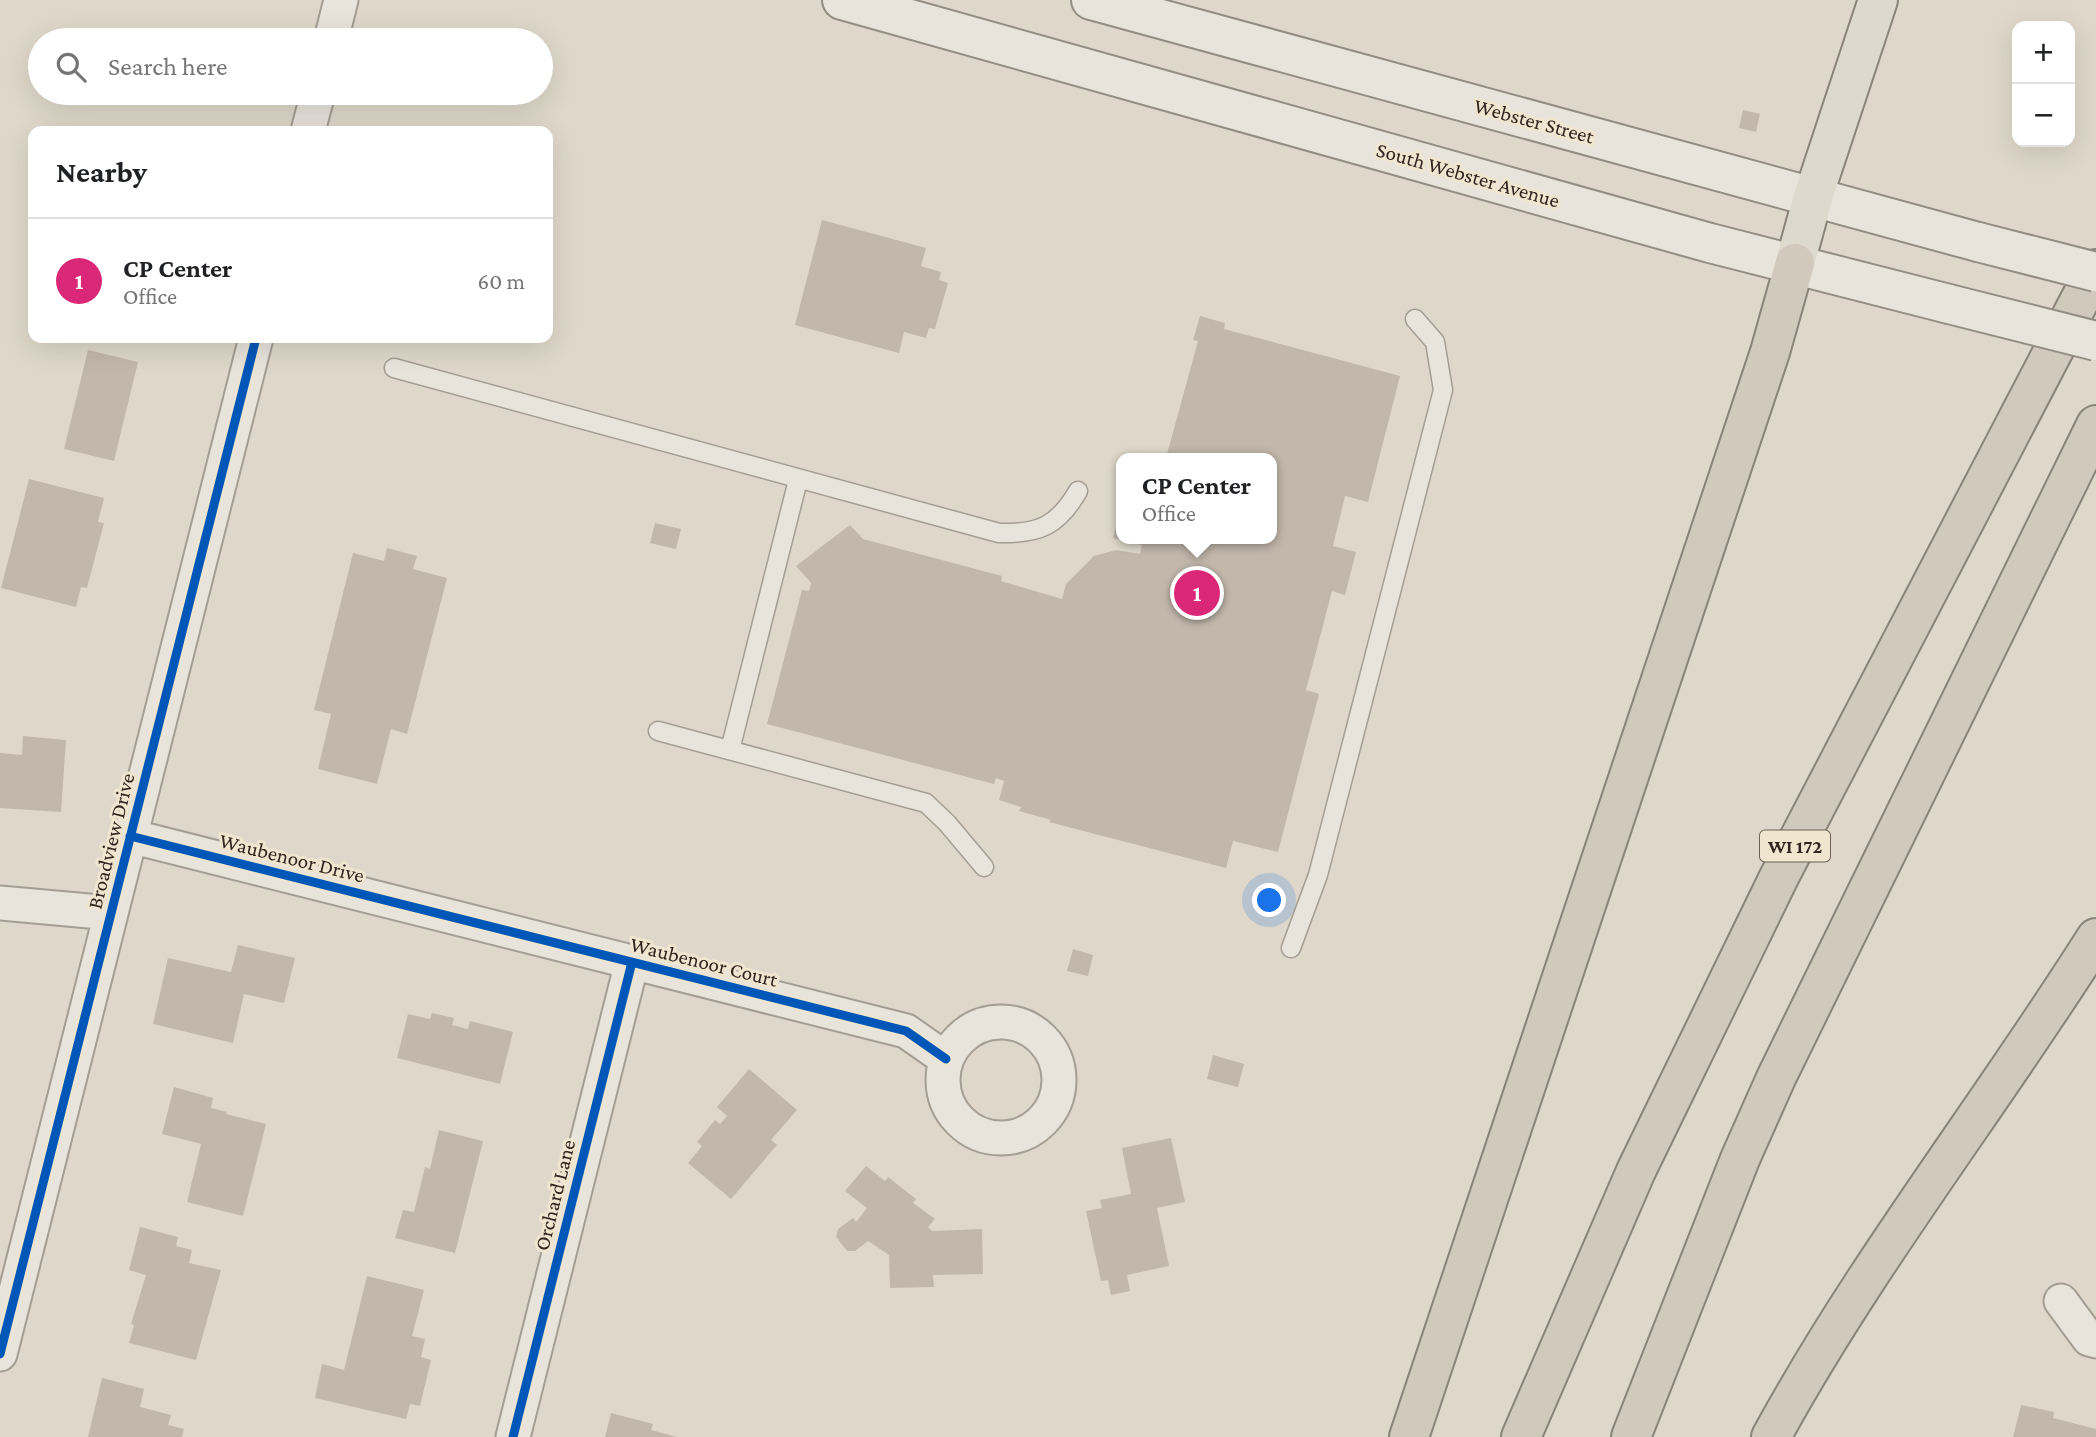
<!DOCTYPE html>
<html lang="en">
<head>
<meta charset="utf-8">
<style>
  body { margin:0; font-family:"Crimson Pro",serif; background:#f2f2f2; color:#202124 }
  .controls { position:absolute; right:21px; top:21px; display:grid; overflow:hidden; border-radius:14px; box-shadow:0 7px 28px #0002 }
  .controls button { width:63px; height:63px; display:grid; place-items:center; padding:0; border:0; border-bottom:2px solid #e0e0e0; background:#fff; color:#202124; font:35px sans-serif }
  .you { position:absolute; left:1270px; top:901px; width:24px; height:24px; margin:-18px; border:5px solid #fff; border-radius:50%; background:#1a73e8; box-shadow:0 0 0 10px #1a73e833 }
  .badge { display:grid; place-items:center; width:46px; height:46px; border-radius:50%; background:#db2777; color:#fff; font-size:23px; font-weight:700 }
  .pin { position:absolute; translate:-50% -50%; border:4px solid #fff; box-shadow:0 2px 7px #0006 }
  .popup { position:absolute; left:1116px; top:453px; width:161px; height:91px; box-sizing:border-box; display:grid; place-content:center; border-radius:14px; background:#fff; filter:drop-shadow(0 2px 5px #0005); font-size:23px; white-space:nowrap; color:#757577 }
  .popup b { font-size:26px; color:#202124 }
  .popup::after { content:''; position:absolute; left:50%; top:100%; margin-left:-14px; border:14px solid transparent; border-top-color:#fff }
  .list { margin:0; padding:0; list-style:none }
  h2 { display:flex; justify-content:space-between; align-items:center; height:91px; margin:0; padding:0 28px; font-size:30px }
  h2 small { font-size:23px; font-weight:400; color:#757577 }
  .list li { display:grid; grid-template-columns:46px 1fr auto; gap:21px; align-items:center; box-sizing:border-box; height:126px; padding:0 28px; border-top:2px solid #e0e0e0 }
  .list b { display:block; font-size:26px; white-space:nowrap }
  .list p { margin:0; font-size:23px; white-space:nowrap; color:#757577 }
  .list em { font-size:23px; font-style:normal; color:#757577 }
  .icon { flex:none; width:38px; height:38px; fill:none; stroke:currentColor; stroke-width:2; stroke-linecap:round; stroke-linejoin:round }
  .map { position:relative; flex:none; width:2096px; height:1437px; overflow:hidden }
  .search { position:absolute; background:#fff; box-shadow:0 7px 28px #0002; left:28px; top:28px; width:525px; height:77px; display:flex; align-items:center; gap:18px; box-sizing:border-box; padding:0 24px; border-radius:38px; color:#757577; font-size:26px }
  .panel { position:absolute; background:#fff; box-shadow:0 7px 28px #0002; left:28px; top:126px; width:525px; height:217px; border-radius:14px }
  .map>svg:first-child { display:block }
</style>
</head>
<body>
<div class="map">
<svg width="2096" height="1437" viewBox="0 0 2096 1437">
  <rect width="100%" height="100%" fill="#dfd8ca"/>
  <path fill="#c2b7ab" d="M1743,110L1760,114L1756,132L1739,128Z
    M822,220L926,248L921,266L941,272L939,280L948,283L935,329L929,328L926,338L904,332L899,353L795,325Z
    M1200,316L1225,323L1224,329L1400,376L1368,502L1345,496L1333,546L1356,552L1345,595L1332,591L1306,690L1319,694L1278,852L1233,841L1226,868L1049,822L1051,820L1019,811L1021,807L999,800L1004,781L996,778L994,784L767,724L802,590L809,591L811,583L796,566L850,525L863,539L1002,576L1001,581L1062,599L1066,584L1094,556L1116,550L1140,554L1142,545L1113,538L1121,508L1122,539H1272V458H1166L1198,341L1193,340Z
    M88,350L138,362L114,461L64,449Z
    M29,479L104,498L98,522L104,523L87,588L81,587L76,607L1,588Z
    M655,523L681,529L676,549L650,543Z
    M387,548L417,556L413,569L447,578L407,734L391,729L377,784L318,769L331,714L314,710L353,553L384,561Z
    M23,736L66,740L61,812L0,808V753L22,755Z
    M238,945L295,958L284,1003L244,994L233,1043L153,1024L168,958L231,972Z
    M1073,949L1093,955L1088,976L1067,971Z
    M432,1013L454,1018L452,1025L468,1029L470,1021L513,1032L500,1084L397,1058L408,1014L430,1019Z
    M1213,1055L1244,1064L1238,1087L1207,1079Z
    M749,1069L797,1110L771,1140L777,1145L731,1199L688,1163L702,1146L697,1142L715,1120L720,1124L727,1116L717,1107Z
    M174,1087L213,1098L211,1108L227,1112L226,1114L266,1124L243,1216L187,1202L201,1144L162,1134Z
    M439,1130L483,1141L455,1253L395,1238L403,1210L414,1212L425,1167L430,1169Z
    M1171,1138L1185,1202L1157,1208L1169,1266L1127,1275L1130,1291L1111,1295L1108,1280L1101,1281L1086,1211L1102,1208L1100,1200L1131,1194L1122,1148Z
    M866,1166L885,1181L888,1177L916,1199L913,1203L935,1219L928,1227L932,1231L982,1229L983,1274L933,1275L934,1287L890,1288L889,1255L868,1241L855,1251H847L836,1237L838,1229L853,1218L856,1222L867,1208L845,1191Z
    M140,1227L178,1237L176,1246L192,1250L189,1263L221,1270L196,1360L129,1343L134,1325L131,1324L146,1275L129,1270Z
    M367,1276L424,1290L412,1336L425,1339L421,1357L431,1360L420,1406L410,1404L406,1419L315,1398L322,1364L344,1370Z
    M102,1378L144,1389L140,1407L171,1415L168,1425L184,1429L182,1437H88Z
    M2021,1405L2054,1412L2053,1418L2096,1429V1437H2013Z
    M611,1413L653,1424L651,1430L677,1437H605Z"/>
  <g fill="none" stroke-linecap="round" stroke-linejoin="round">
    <defs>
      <path id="lane" d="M394,368L999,533C1039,534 1058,526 1078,491
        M658,731L926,803L947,823L984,867
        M730,750L798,480
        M1291,948L1318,875L1443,390L1435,342L1415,319"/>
      <path id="street" d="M331,40L341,0
        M308,131L318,93
        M130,836L906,1031L946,1059
        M0,903L111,913
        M943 1080a58 58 0 1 1 116 0a58 58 0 1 1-116 0Z
        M2061,1301L2089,1339L2096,1341
        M0,1354L256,338
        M513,1437L632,962"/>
      <path id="secondary" d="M842,0L1710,243L1949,304
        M1091,0L1978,242"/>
      <path id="primary" d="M1795,263L1813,197L1878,0"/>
      <path id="highway" d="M1409,1437L1770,352L1795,263
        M1521,1437L1636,1171L1779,877L2096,269
        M1631,1437L1740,1159L1776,1078L2096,425
        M1771,1437C1866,1263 1990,1106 2096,938"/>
    </defs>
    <use href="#lane" stroke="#a49d94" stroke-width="21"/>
    <use href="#street" stroke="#a49d94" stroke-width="37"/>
    <use href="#secondary" stroke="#938d84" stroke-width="42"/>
    <use href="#primary" stroke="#89837a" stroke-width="42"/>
    <use href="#highway" stroke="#89837a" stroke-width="42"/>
    <use href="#lane" stroke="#e8e3db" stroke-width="18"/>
    <use href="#street" stroke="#e8e3db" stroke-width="33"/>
    <use href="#secondary" stroke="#e8e3db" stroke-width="38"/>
    <use href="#primary" stroke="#ded9cd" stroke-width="38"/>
    <use href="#highway" stroke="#d1c9bc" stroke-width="38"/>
    <defs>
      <path id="secondary-bridge" d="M1978,242L2096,272
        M1949,304L2096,341"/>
    </defs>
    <use href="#secondary-bridge" stroke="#938d84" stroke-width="42" stroke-linecap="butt"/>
    <use href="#secondary-bridge" stroke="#e8e3db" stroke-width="38"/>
    <defs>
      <path id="cycleway" d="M130,836L906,1031L946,1059
        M0,1354L256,338
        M513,1437L632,962"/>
    </defs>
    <use href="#cycleway" stroke="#f0e6d0" stroke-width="13"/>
    <use href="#cycleway" stroke="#0057b8" stroke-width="9"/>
  </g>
  <g text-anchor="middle" stroke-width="6" stroke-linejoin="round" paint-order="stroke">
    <rect fill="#f0e6d0" stroke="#6a6053" stroke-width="2" x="1760" y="830.5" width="70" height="31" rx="5"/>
    <g font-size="19" font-weight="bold" fill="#30261e">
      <text x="1795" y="853">WI 172</text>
    </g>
    <g font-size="21" fill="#30261e" stroke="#f0e6d0">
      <text transform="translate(1534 121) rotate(15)" y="7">Webster Street</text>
      <text transform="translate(1468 175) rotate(16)" y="7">South Webster Avenue</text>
      <text transform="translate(111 841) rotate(-76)" y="7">Broadview Drive</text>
      <text transform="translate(292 858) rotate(14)" y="7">Waubenoor Drive</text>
      <text transform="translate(704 962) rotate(14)" y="7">Waubenoor Court</text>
      <text transform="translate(555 1195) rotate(-76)" y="7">Orchard Lane</text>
    </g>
  </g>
</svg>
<div class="controls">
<button>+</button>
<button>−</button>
</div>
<div class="you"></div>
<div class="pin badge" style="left:1197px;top:593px">1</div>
<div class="popup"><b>CP Center</b>Office</div>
<div class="search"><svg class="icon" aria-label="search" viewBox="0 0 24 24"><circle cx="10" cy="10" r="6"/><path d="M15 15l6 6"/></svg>Search here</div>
<section class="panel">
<h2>Nearby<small></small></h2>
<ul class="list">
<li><span class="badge">1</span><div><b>CP Center</b><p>Office</p></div><em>60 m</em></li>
</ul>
</section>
</div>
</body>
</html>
